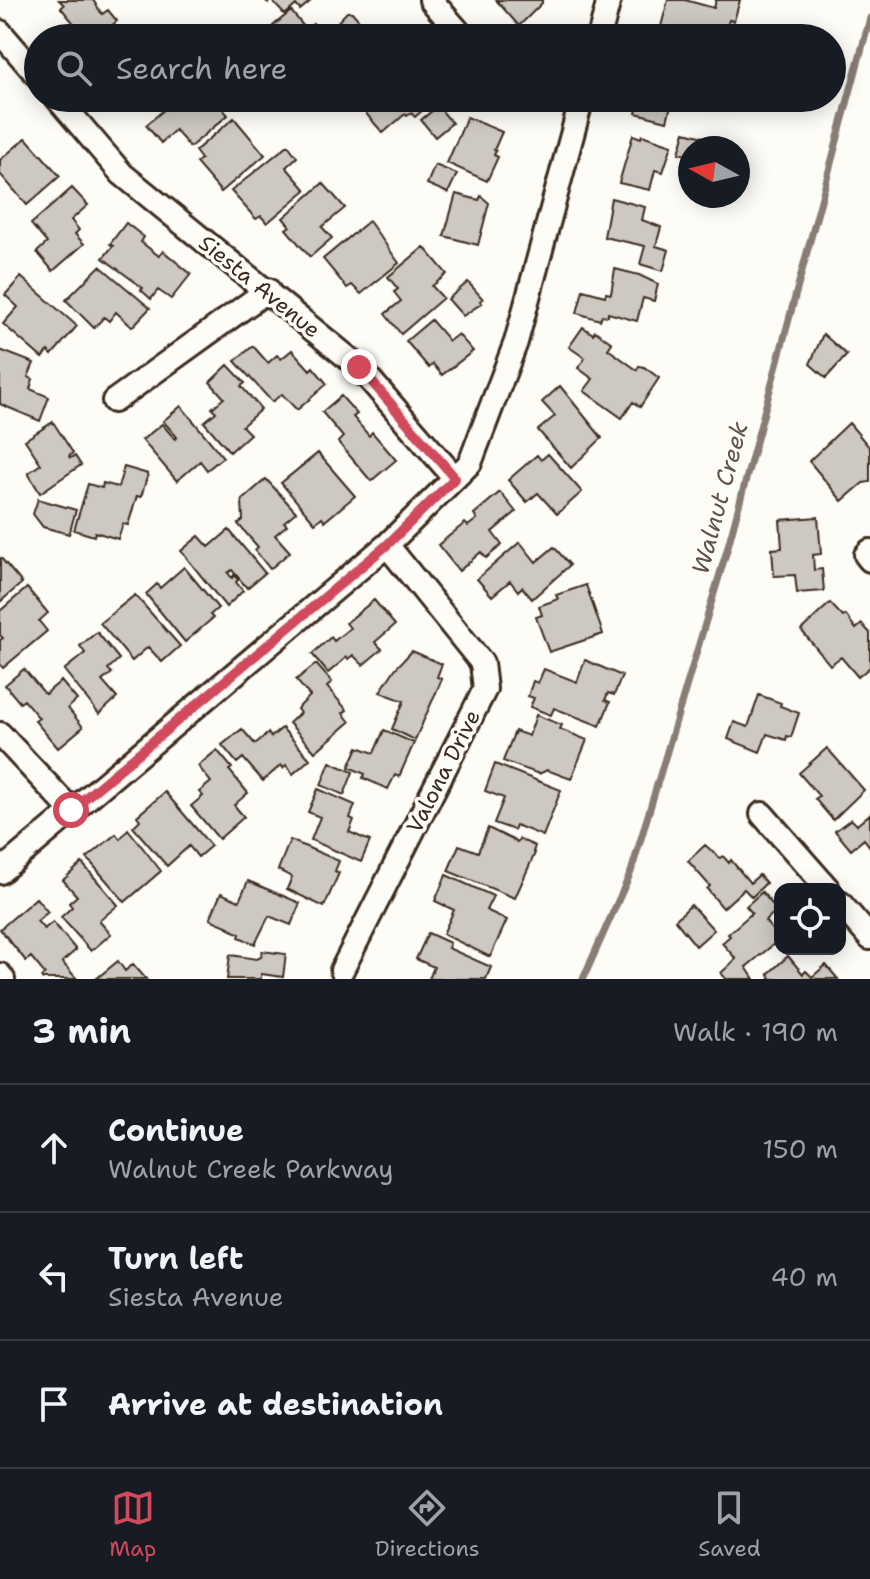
<!DOCTYPE html>
<html lang="en">
<head>
<meta charset="utf-8">
<style>
  body { margin:0; font-family:"Shantell Sans",sans-serif; background:#20242c; color:#f1f3f6 }
  .controls { position:absolute; right:24px; bottom:24px; display:grid; overflow:hidden; border-radius:16px; box-shadow:0 4px 20px #0003 }
  .controls button { width:72px; height:72px; display:grid; place-items:center; padding:0; border:0; border-bottom:2px solid #363941; background:#171b24; color:#f1f3f6; font:40px sans-serif }
  .compass { position:absolute; left:678px; top:136px; width:72px; height:72px; border-radius:50%; background:#171b24; box-shadow:0 4px 20px #0003; rotate:278deg }
  .stop { position:absolute; width:24px; height:24px; margin:-18px; border:6px solid #d1495b; border-radius:50%; background:#fff }
  .stop.end { background:#d1495b; border-color:#fff; box-shadow:0 2px 8px #0008 }
  .list { margin:0; padding:0; list-style:none }
  h2 { display:flex; justify-content:space-between; align-items:center; height:104px; margin:0; padding:0 32px; font-size:34px }
  h2 small { font-size:26px; font-weight:400; color:#9ea1a6 }
  .list li { display:grid; grid-template-columns:52px 1fr auto; gap:24px; align-items:center; box-sizing:border-box; height:128px; padding:0 32px; border-top:2px solid #363941 }
  .list b { display:block; font-size:30px; white-space:nowrap }
  .list p { margin:0; font-size:26px; white-space:nowrap; color:#9ea1a6 }
  .list em { font-size:26px; font-style:normal; color:#9ea1a6 }
  .icon { flex:none; width:44px; height:44px; fill:none; stroke:currentColor; stroke-width:2; stroke-linecap:round; stroke-linejoin:round }
  .map { position:relative; flex:none; width:870px; height:979px; overflow:hidden }
  .search { position:absolute; background:#171b24; box-shadow:0 4px 20px #0003; left:24px; right:24px; top:24px; height:88px; display:flex; align-items:center; gap:20px; box-sizing:border-box; padding:0 28px; border-radius:44px; color:#9ea1a6; font-size:30px }
  .sheet { height:488px; background:#171b24 }
  nav { display:flex; justify-content:space-around; align-items:center; box-sizing:border-box; height:112px; border-top:2px solid #363941; background:#171b24; font-size:22px; color:#9ea1a6 }
  nav a { display:grid; justify-items:center; gap:4px }
  nav .on { color:#d1495b }
  .map>svg:first-child { display:block }
</style>
</head>
<body>
<div class="map">
<svg width="870" height="979" viewBox="0 0 870 979">
  <rect width="100%" height="100%" fill="#fdfcf7"/>
  <filter id="ink" filterUnits="userSpaceOnUse"><feTurbulence type="fractalNoise" baseFrequency=".0125" numOctaves="2"/><feDisplacementMap in="SourceGraphic" scale="16" xChannelSelector="R" yChannelSelector="G"/><feConvolveMatrix kernelMatrix="1 2 1 2 8 2 1 2 1" color-interpolation-filters="sRGB"/></filter>
  <g filter="url(#ink)">
    <g fill="none" stroke-linecap="round" stroke-linejoin="round">
      <path stroke="#887d74" stroke-width="7" d="M583,979L631,872L727,550L870,18"/>
    </g>
    <path fill="#cdc8c2" stroke="#3b2a1e" stroke-width="2" d="M59,0H93L102,14L108,10L117,21L98,38H86L61,8L64,5Z
      M265,0H312L300,10L296,5L285,15L271,0L268,3Z
      M496,0H542V3L519,26Z
      M668,0H685L714,8L716,0H740L734,21L729,20L724,38H658Z
      M291,11L305,28L292,38H283L273,26Z
      M347,12H352L363,25L366,22L380,38H331L328,34L330,30Z
      M313,24L325,38H296Z
      M178,98H214L228,115L190,147L175,130L161,143L146,125Z
      M359,98H431L433,101L415,117L411,113L407,116L405,114L383,133L355,101Z
      M640,98H673L667,121L636,113Z
      M438,106L452,123L435,137L421,120Z
      M467,117L502,132L494,150L496,151L494,155L498,157L487,181L447,163Z
      M234,118L265,155L221,192L196,163L201,159L195,151Z
      M685,132L707,138L705,148H690V156L679,153Z
      M633,135L641,138L642,135L672,145L663,172L655,170L650,190L619,183Z
      M26,138L60,176L27,205L0,174V160Z
      M288,145L297,157L286,167L306,190L267,223L261,216L256,219L231,191Z
      M435,165L457,174L448,193L427,184Z
      M323,183L345,208L322,227L332,238L310,257L286,229L290,226L283,218Z
      M72,188L88,205L71,220L79,230L75,234L84,244L53,271L37,252L47,243L31,224Z
      M456,194L479,200L481,196L489,203L478,245L444,236Z
      M611,198L645,207L642,220L661,227L656,246L669,250L663,271L640,264L645,246L604,237Z
      M369,221L399,263L361,294L352,285L347,288L323,259Z
      M126,223L144,237L141,242L159,256L163,251L191,274L171,299L158,290L151,299L141,290L143,288L103,258L113,246L110,244Z
      M424,247L447,274L432,286L443,298L401,334L385,314L401,301L394,292L398,289L388,277Z
      M100,266L150,308L132,327L116,312L109,321L104,317L94,328L66,300Z
      M615,269L639,275L658,284L654,301L643,298L637,321L608,313V316L602,315L600,320L577,313L583,290L605,296L606,293L611,294Z
      M21,277L77,326L52,355L48,351L42,358L3,324L18,307L5,295Z
      M468,282L483,299L480,301L482,303L463,316L448,299Z
      M431,320L449,341L458,334L473,351L442,375L433,364L429,368L406,341Z
      M583,327L593,334L595,331L612,343L608,349L637,370L639,366L644,367L659,378L640,407L633,402L622,418L584,391L593,379L578,368L585,358L569,347Z
      M823,334L847,355L826,378L810,364Z
      M253,346L268,363L277,355L281,359L292,350L310,370L313,367L327,384L297,410L282,394L272,402L235,361Z
      M0,350L34,363L28,377L33,379L30,389L49,397L40,421L0,404Z
      M228,365L245,383L241,386L261,409L242,426L250,434L230,452L204,422L216,412L212,408L224,398L210,382Z
      M560,386L602,438L571,468L538,430L555,416L542,402Z
      M341,396L357,414L353,417L369,436L372,432L396,460L371,481L338,442L343,437L322,412Z
      M181,406L223,457L207,470L200,461L177,481L142,440L162,424L175,439L177,437L163,421Z
      M53,422L73,453L69,456L70,458L75,456L81,465L40,493L28,473L41,464L25,440Z
      M849,423L870,448V482L863,483L842,501L809,461Z
      M318,453L355,496L325,521L322,517L315,523L281,483Z
      M548,454L582,492L557,514L538,493L527,502L508,480L537,455L541,460Z
      M124,467L148,474L141,497L137,496L128,525L123,524L118,539L95,532L94,536L74,530L88,484L102,488L103,483L118,487Z
      M266,479L296,512L284,522L287,525L275,535L290,552L270,569L255,550L258,547L238,524L243,520L242,500Z
      M500,492L516,512L492,532L502,545L486,558L481,552L459,571L438,545L465,523L468,526L477,519L474,514Z
      M38,499L76,510L69,534L43,527L33,514Z
      M818,517L821,554L813,555L814,570L822,569L824,591L797,593L795,575L774,576L772,549L782,548L780,520Z
      M229,530L265,573L247,588L232,570L228,573L232,578L234,575L238,580L236,582L243,591L226,607L181,551L199,536L209,547Z
      M520,542L536,562L554,547L570,565L532,599L522,587L518,591L510,581L492,596L477,579Z
      M1,558L22,583L0,602V559Z
      M184,567L218,608L210,615L213,618L185,642L146,594L157,584L160,588Z
      M586,585L603,634L549,652L536,617L542,615L539,606L558,599L556,595Z
      M27,588L48,613L39,621L47,631L3,668L0,664V640L3,638L0,635V611Z
      M135,595L180,646L162,662L148,647L132,661L100,623Z
      M374,600L395,625L375,642L382,649L363,665L353,655L348,659L347,657L328,673L312,654L331,637L334,641L350,628L346,623Z
      M830,603L843,617L846,615L856,629L862,624L870,633V667L858,677L841,657L830,665L801,630Z
      M97,632L119,659L108,669L112,673L102,681L117,698L99,714L64,670L85,653L80,646Z
      M412,651L442,664L437,677L442,679L415,740L392,729L404,701L380,692L395,669Z
      M585,660L622,676L614,695L608,693L605,700L610,702L600,726L554,708L551,715L530,707L534,698L528,696L533,681L538,683L544,669L577,682Z
      M316,664L332,682L327,687L347,710L343,713L350,722L315,752L289,723L300,713L297,709L310,696L296,680Z
      M24,669L45,694L61,681L77,700L68,708L83,727L58,748L35,721L39,718L24,700L20,703L5,685Z
      M759,695L781,703L780,706L799,713L791,737L787,736L786,740L767,734L760,752L728,739L734,722L748,727Z
      M536,715L562,725L560,729L587,740L571,779L547,770L539,774L503,761L515,731L529,736Z
      M282,728L310,759L293,774L286,765L283,768L281,765L263,781L243,758L237,763L222,745L242,729L255,744L268,733L271,737Z
      M384,730L414,743L399,777L395,775L388,789L363,778L365,774L349,767L358,747L374,753Z
      M827,748L864,790L833,820L815,799L819,796L799,773Z
      M217,750L232,768L229,770L248,793L234,805L244,817L219,839L191,806L203,796L199,792L211,782L198,766Z
      M330,762L353,772L344,795L321,785Z
      M495,764L561,790L543,836L516,825L514,830L494,823L504,798L485,791Z
      M318,789L355,805L350,818L354,820L349,832L370,841L361,862L311,840L320,817L308,812Z
      M165,792L211,846L198,857L189,846L167,866L133,827L140,820L137,816Z
      M870,814V847L864,839L851,850L835,831L851,819L857,825Z
      M488,828L517,842L519,839L535,846L533,852L535,853L515,898L448,871L459,845L478,852Z
      M128,829L161,871L125,902L87,858L116,834L120,839Z
      M290,840L339,861L335,871L339,873L324,907L287,889L292,877L278,870Z
      M705,845L720,858L723,856L729,863L731,860L750,883L759,875L766,883L752,897L744,889L723,908L707,889L710,886L688,861Z
      M82,863L118,905L99,921L111,934L91,951L61,917L72,907L69,903L77,896L63,880Z
      M446,875L493,896L486,910L507,920L490,957L443,934L454,910L435,901Z
      M248,881L300,903L291,925L269,916L255,944L239,937L240,934L228,928L229,927L210,919L221,893L239,901Z
      M762,892L777,910L765,921L780,939L746,967L754,979H726L721,973L736,959L722,943L730,936L728,934L752,913L746,906Z
      M36,898L48,912L37,921L44,929L53,922L76,950L62,962L77,979H42L41,977L45,974L31,957L26,961L0,929Z
      M691,905L714,930L696,946L675,920Z
      M428,933L450,943L448,948L491,967L486,979H429L434,967L416,959Z
      M262,951L286,954L283,977L261,974V979H227L230,955L257,959L261,957Z
      M788,956L803,974L806,971L812,977L826,965L838,979H770L771,978L768,974Z
      M118,961L125,971L133,964L146,979H96Z"/>
    <g fill="none" stroke-linecap="round" stroke-linejoin="round">
      <defs>
        <path id="minor" d="M431,0L464,38
          M0,32L38,76
          M599,38L609,0
          M57,98L122,174L359,367L455,478
          M114,401L268,290
          M870,551L866,555L870,560
          M0,734L71,810
          M762,814L828,889
          M0,872L387,545L470,463L516,342L582,98
          M840,903L870,938
          M342,970L485,689L482,663L387,545
          M0,975L3,979"/>
      </defs>
      <use href="#minor" stroke="#3b2a1e" stroke-width="28"/>
      <use href="#minor" stroke="#fdfcf7" stroke-width="22"/>
    </g>
  </g>
  <g fill="none" stroke-linecap="round" stroke-linejoin="round" filter="url(#ink)">
    <path stroke="#d1495b" stroke-width="10" d="M71,810L387,545L455,478L359,367"/>
  </g>
  <g text-anchor="middle" stroke-width="7" stroke-linejoin="round" paint-order="stroke">
    <g font-size="22" fill="#3b2a1e" stroke="#fdfcf7">
      <text transform="translate(260 286) rotate(39)" y="8">Siesta Avenue</text>
      <text transform="translate(443 771) rotate(-63)" y="8">Valona Drive</text>
    </g>
    <g font-size="24" font-style="italic" fill="#615349" stroke="#fdfcf7">
      <text transform="translate(720 498) rotate(-75)" y="8">Walnut Creek</text>
    </g>
  </g>
</svg>
<div class="controls">
<button><svg class="icon" aria-label="locate" viewBox="0 0 24 24"><circle cx="12" cy="12" r="6"/><path d="M12 2v4M12 18v4M2 12h4M18 12h4"/></svg></button>
</div>
<svg class="compass" viewBox="-18 -18 36 36"><path d="M0-13l5 13h-10z" fill="#e53935"/><path d="M0 13l5-13h-10z" fill="#9ea1a6"/></svg>
<div class="stop" style="left:71px;top:810px"></div>
<div class="stop end" style="left:359px;top:367px"></div>
<div class="search"><svg class="icon" aria-label="search" viewBox="0 0 24 24"><circle cx="10" cy="10" r="6"/><path d="M15 15l6 6"/></svg>Search here</div>
</div>
<section class="sheet">
<h2>3 min<small>Walk · 190 m</small></h2>
<ul class="list">
<li><svg class="icon" aria-label="ahead" viewBox="0 0 24 24"><path d="M12 20V5M6 11l6-6 6 6"/></svg><div><b>Continue</b><p>Walnut Creek Parkway</p></div><em>150 m</em></li>
<li><svg class="icon" aria-label="left" viewBox="0 0 24 24"><path d="M17 20v-9H6M10 6l-5 5 5 5"/></svg><div><b>Turn left</b><p>Siesta Avenue</p></div><em>40 m</em></li>
<li><svg class="icon" aria-label="arrive" viewBox="0 0 24 24"><path d="M6 21V4h12l-3 4 3 4H6"/></svg><div><b>Arrive at destination</b></div></li>
</ul>
</section>
<nav>
<a class="on"><svg class="icon" aria-label="map" viewBox="0 0 24 24"><path d="M3 6l6-2 6 2 6-2v14l-6 2-6-2-6 2zM9 4v14M15 6v14"/></svg>Map</a>
<a><svg class="icon" aria-label="directions" viewBox="0 0 24 24"><path d="M12 3l9 9-9 9-9-9zM9 14v-3h6M13 9l2 2-2 2"/></svg>Directions</a>
<a><svg class="icon" aria-label="saved" viewBox="0 0 24 24"><path d="M7 4h10v16l-5-4-5 4z"/></svg>Saved</a>
</nav>
</body>
</html>
